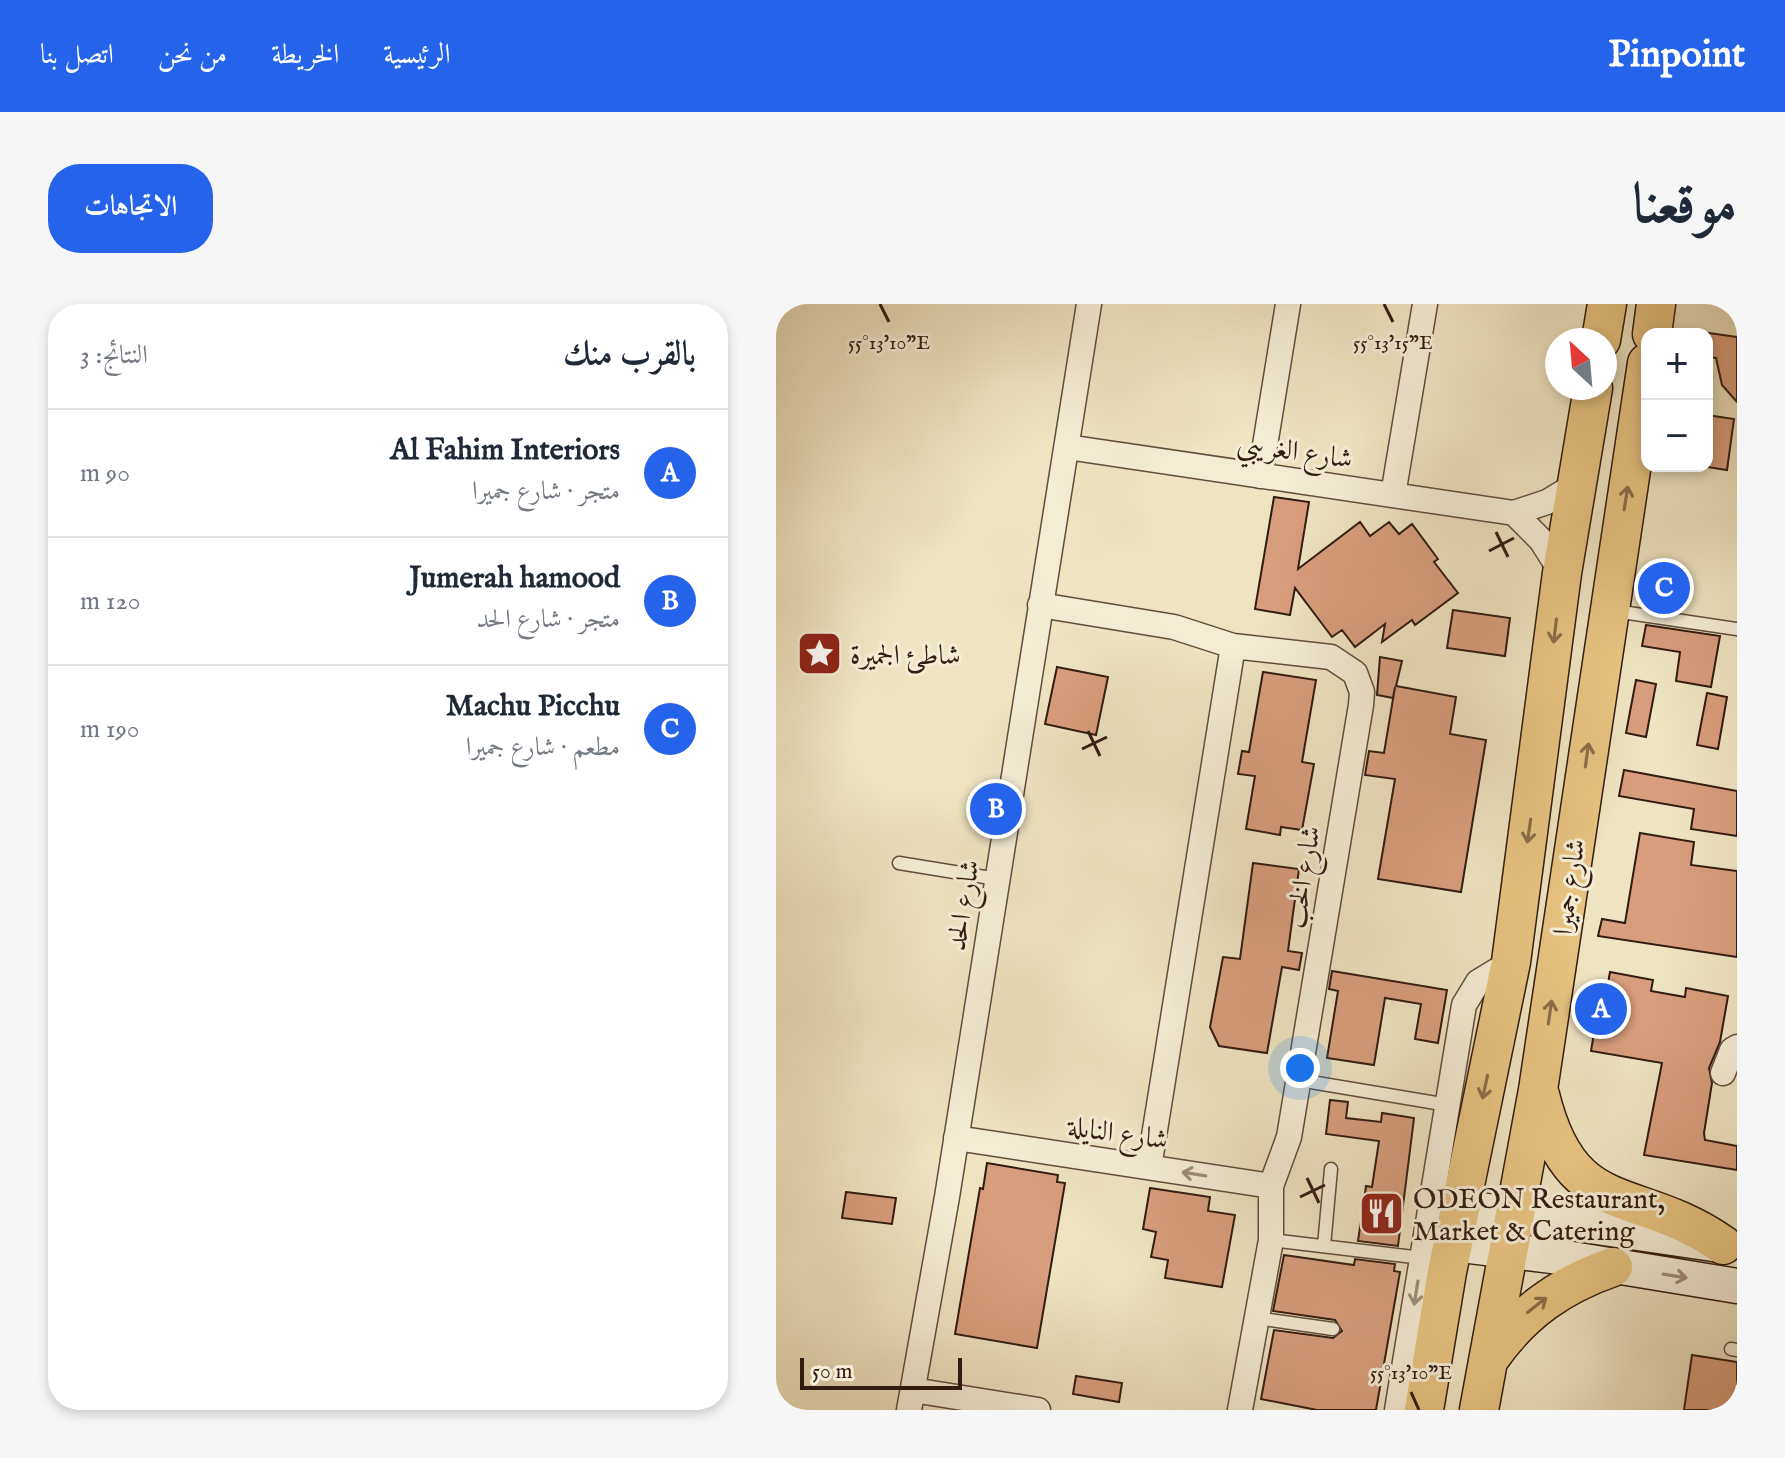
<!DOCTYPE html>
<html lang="ar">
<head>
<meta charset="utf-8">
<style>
  body { margin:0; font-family:"IM FELL English",Amiri,serif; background:#f6f6f7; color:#1f2937; direction:rtl }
  .controls { position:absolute; right:24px; top:24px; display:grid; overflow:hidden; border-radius:16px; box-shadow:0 4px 12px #0003 }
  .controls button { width:72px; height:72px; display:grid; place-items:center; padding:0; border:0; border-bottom:2px solid #e0e1e3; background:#fff; color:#1f2937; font:40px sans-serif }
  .compass { position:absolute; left:769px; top:24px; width:72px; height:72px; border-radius:50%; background:#fff; box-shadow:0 4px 12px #0003; rotate:334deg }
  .scale { position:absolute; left:24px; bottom:20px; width:162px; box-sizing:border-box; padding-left:8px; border:4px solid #321b10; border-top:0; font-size:22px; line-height:28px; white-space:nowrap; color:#321b10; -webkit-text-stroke:6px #f4edd6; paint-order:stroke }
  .you { position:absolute; left:524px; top:764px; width:28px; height:28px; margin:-20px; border:6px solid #fff; border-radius:50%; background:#1a73e8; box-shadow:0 0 0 12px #1a73e833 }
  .badge { display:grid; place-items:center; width:52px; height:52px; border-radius:50%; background:#2563eb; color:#fff; font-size:26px; font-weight:700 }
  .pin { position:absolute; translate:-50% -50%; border:4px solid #fff; box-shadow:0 2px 8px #0006 }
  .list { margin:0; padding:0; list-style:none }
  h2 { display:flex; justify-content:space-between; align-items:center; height:104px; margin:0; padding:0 32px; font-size:34px }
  h2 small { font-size:26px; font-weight:400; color:#747a83 }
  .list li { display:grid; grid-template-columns:52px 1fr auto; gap:24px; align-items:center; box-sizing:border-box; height:128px; padding:0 32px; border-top:2px solid #e0e1e3 }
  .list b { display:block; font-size:30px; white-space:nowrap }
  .list p { margin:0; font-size:26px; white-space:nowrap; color:#747a83 }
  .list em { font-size:26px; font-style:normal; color:#747a83 }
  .map { position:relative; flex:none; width:961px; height:1106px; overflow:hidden; direction:ltr; border-radius:32px }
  header { display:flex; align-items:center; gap:48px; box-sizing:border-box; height:112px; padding:0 40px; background:#2563eb; color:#fff }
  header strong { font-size:38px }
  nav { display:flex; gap:44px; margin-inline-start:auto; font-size:28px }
  .intro { display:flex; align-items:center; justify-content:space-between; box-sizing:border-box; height:192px; padding:0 48px }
  h1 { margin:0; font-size:56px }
  .button { padding:20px 36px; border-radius:32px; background:#2563eb; color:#fff; font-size:28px; font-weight:700 }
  main { display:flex; gap:48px; padding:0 48px }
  aside { flex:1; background:#fff; border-radius:32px; box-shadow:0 4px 12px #0003 }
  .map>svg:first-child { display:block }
</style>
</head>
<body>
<header>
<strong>Pinpoint</strong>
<nav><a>الرئيسية</a><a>الخريطة</a><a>من نحن</a><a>اتصل بنا</a></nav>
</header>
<div class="intro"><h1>موقعنا</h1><a class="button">الاتجاهات</a></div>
<main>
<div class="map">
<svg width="961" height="1106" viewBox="0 0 961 1106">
  <rect width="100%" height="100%" fill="#eee4c0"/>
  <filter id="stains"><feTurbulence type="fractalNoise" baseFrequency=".0025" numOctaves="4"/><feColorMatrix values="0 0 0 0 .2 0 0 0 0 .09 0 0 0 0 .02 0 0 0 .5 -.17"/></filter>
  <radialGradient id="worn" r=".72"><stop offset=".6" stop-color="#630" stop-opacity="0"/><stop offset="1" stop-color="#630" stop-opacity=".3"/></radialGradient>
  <path fill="#d89d7c" stroke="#321b10" stroke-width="2" d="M933,29L961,33V98L946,81L940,54L931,53Z
    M931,111L958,115L951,166L931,163Z
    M498,193L533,198L522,265L584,218L594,232L613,218L623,230L636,220L662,255L658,258L682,289L639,321L636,316L606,338L609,320L579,343L566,326L556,333L519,284L514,311L479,305Z
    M677,306L734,314L729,352L671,344Z
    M870,321L944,332L935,383L900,377L904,348L866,342Z
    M604,353L626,357L620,382L680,393L674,430L710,436L685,588L602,575L619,475L589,471L593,447L608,449L619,383L617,394L601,391Z
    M281,363L332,373L320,431L269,420Z
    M487,368L540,376L526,458L538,460L526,526L505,523L504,531L470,525L479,472L462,470L466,447L473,448Z
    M860,376L880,380L870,433L850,429Z
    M931,389L951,393L942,445L921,441Z
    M848,466L961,487V532L915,525L918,505L843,492Z
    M864,529L918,538L915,561L961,567V653L822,632L826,615L849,619Z
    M477,559L523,565L512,647L526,649L523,666L506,663L491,749L443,742L434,723L447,653L464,655Z
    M556,667L671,686L662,739L639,735L645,700L609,694L598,761L551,754L562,687L553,685Z
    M834,668L877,676L875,687L909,693L910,684L952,692L944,738L933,764L936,779L928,829L929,836L961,842V866L868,851L886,759L815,747L821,711L826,712Z
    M554,796L572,798L570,814L605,818L606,809L638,814L622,942L582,937L590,882L596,883L603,837L550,830Z
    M211,859L282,871L281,878L289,879L261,1044L179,1030L204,884L207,885Z
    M374,884L434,893L432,907L459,911L446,983L389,974L392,956L375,953L380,928L367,925Z
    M70,888L120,894L116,920L66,914Z
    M508,951L578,961L579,955L619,960L618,967L624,968L600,1106H541L485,1095L498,1026L557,1034L566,1027L559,1016L497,1007Z
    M916,1051L961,1058V1106H908Z
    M300,1072L346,1079L343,1098L297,1090Z"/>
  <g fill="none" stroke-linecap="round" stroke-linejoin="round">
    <defs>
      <path id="lane" d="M839,307L961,325
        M123,559L221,575
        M523,776L672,801
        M495,936L646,954
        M548,942L555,865
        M480,1014L557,1025
        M955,1045L961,1046"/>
      <path id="street" d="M291,143L738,209L771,198L801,180
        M484,172L512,0
        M617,191L649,0
        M738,209L765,236L786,269
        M264,301L398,323L457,342L555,353L579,369L586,388L585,401L513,833L495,882V936L464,1106
        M947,769L956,746L961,743
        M180,834L495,882
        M373,863L457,342
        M137,1086L262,1106
        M133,1106L171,893L313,0
        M621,1106L688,701L702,678L735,658"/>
      <path id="secondary" d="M685,903L937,940
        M677,940L784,953L961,982"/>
      <path id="primary" d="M876,30L880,0
        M825,36L831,0
        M764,791C795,918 861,880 947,941
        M714,1054C746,1008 785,981 837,963
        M648,1106L671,968L735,658L786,269L817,84
        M703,1106L762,786L871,59"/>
    </defs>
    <use href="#lane" stroke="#614d3c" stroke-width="15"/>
    <use href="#street" stroke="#614d3c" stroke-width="27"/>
    <use href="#secondary" stroke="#321b10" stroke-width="37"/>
    <use href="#primary" stroke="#321b10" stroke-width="41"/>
    <use href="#lane" stroke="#f4edd6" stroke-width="12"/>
    <use href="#street" stroke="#f4edd6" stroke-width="24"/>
    <use href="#secondary" stroke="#f4edd6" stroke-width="34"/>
    <use href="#primary" stroke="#e7c280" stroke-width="38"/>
  </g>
  <defs><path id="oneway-shaft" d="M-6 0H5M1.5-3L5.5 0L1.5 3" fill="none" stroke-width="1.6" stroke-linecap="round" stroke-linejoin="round" transform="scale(2)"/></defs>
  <g stroke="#8c6e48">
    <use href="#oneway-shaft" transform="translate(850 194) rotate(-81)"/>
    <use href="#oneway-shaft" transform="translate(779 327) rotate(97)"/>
    <use href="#oneway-shaft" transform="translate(811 451) rotate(-82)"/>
    <use href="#oneway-shaft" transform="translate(753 527) rotate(98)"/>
    <use href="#oneway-shaft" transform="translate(774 708) rotate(-82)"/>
    <use href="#oneway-shaft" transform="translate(709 783) rotate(102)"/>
    <use href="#oneway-shaft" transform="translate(761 1001) rotate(-38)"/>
  </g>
  <g stroke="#9d8e7d">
    <use href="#oneway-shaft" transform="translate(418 870) rotate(-171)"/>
    <use href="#oneway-shaft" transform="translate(899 972) rotate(9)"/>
    <use href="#oneway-shaft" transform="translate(640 989) rotate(99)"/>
  </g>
  <path fill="none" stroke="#321b10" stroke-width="3" d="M104,0L113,18M608,0L617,18M720,228L732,253M713,247L738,234M312,427L324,452M306,445L331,433M531,874L543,899M524,893L549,881M635,1088L643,1106"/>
  <defs>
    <symbol id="sight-square" viewBox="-11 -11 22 22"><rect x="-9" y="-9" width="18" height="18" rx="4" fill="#8f2418" stroke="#f4edd6"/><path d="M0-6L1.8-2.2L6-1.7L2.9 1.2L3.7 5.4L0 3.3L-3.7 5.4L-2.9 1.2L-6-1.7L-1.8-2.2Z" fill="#fff"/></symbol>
    <symbol id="restaurant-square" viewBox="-11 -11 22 22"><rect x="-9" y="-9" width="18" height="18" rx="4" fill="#8f2418" stroke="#f4edd6"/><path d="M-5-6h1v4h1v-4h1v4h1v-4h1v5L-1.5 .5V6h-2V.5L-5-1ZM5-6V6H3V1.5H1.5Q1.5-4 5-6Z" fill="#fff"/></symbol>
  </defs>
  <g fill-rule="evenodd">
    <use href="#sight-square" x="18" y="324" width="51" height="51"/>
    <use href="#restaurant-square" x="580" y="884" width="51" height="51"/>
  </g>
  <g text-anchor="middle" stroke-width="6" stroke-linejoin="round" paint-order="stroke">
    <g font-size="28" fill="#321b10" stroke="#f4edd6">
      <text transform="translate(519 146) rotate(8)" y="10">شارع الغريبي</text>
      <text transform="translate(526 573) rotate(-81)" y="10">شارع الخب</text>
      <text transform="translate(792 583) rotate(-82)" y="10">شارع جميرا</text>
      <text transform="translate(186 601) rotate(-81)" y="10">شارع الحد</text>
      <text transform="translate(342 828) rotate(8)" y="10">شارع النايلة</text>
    </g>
    <g font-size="28" fill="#321b10" stroke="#f4edd6" text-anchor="start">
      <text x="74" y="360">شاطئ الجميرة</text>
      <text x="637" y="904">ODEON Restaurant,<tspan x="637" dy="32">Market &amp; Catering</tspan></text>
    </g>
  </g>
  <g font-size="20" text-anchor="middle" fill="#321b10" stroke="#f4edd6" stroke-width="6" stroke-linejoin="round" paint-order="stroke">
    <text x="113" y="45">55°13'10"E</text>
    <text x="617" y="45">55°13'15"E</text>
    <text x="635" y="1075">55°13'10"E</text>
  </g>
  <rect width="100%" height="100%" filter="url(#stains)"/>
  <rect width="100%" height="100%" fill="url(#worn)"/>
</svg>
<div class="controls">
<button>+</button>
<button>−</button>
</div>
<svg class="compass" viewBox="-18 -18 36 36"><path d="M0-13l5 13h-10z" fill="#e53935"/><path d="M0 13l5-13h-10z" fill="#747a83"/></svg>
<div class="scale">50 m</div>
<div class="you"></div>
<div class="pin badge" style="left:825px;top:705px">A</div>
<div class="pin badge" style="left:220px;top:505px">B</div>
<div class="pin badge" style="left:888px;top:284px">C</div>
</div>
<aside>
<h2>بالقرب منك<small>النتائج: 3</small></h2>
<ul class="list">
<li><span class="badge">A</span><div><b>Al Fahim Interiors</b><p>متجر · شارع جميرا</p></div><em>90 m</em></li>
<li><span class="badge">B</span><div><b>Jumerah hamood</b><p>متجر · شارع الحد</p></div><em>120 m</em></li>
<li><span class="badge">C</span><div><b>Machu Picchu</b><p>مطعم · شارع جميرا</p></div><em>190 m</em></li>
</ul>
</aside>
</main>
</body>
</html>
